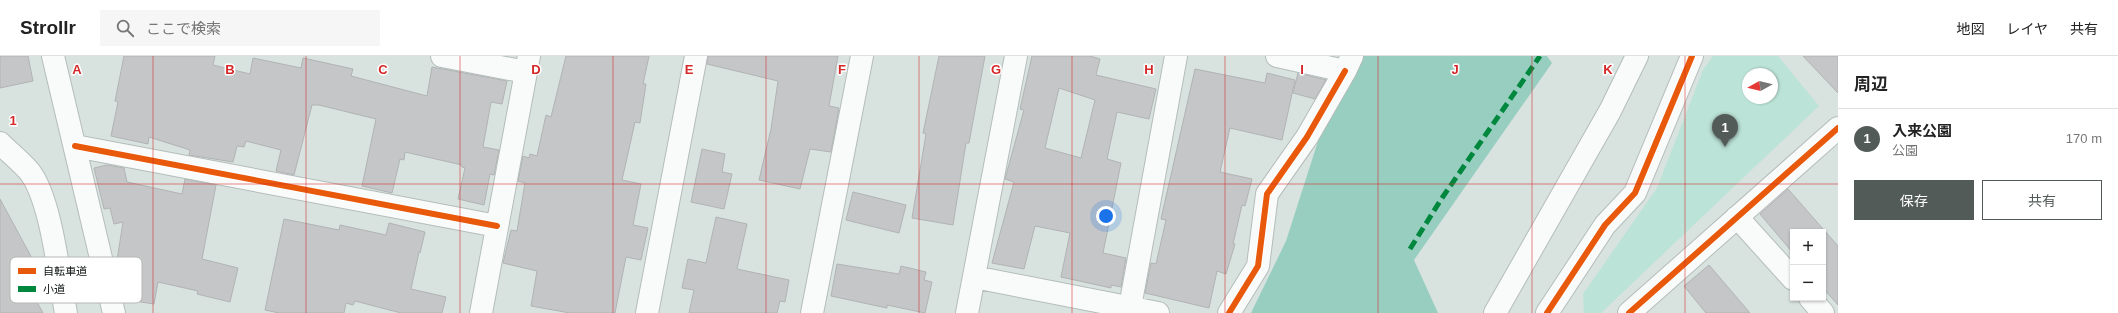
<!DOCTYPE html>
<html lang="ja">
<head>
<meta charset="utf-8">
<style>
  body { margin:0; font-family:Helvetica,"Noto Sans JP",sans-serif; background:#f6f6f6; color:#222 }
  .controls { position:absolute; right:12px; bottom:12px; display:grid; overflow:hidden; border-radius:0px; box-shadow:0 1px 3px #0004 }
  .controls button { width:36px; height:36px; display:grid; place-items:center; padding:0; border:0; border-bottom:1px solid #e0e0e0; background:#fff; color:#222; font:20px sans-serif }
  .compass { position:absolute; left:1742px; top:12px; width:36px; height:36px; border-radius:50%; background:#fff; box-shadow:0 1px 3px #0004; rotate:262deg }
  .you { position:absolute; left:1106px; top:160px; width:14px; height:14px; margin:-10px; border:3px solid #fff; border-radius:50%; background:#1a73e8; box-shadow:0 0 0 6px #1a73e833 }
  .badge { display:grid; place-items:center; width:26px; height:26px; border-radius:50%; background:#535b58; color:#fff; font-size:13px; font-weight:700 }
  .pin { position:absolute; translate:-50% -33px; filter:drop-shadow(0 1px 2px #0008) }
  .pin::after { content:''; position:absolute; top:21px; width:14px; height:12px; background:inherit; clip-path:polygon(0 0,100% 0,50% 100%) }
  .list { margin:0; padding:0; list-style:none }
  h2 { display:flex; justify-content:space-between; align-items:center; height:52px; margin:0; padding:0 16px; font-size:17px }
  h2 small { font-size:13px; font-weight:400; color:#767676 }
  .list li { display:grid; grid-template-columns:26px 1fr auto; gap:12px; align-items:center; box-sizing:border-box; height:60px; padding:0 16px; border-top:1px solid #e0e0e0 }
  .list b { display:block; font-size:15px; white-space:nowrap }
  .list p { margin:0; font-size:13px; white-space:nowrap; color:#767676 }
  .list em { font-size:13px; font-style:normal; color:#767676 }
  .actions { display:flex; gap:8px; padding:12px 16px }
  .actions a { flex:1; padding:9px 0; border:1px solid #535b58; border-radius:0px; text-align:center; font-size:14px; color:#535b58 }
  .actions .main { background:#535b58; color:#fff }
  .icon { flex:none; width:22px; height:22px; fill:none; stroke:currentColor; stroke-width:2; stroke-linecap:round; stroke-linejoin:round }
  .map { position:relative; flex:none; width:1838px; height:257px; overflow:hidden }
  header { display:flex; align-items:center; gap:24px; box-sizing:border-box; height:56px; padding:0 20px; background:#fff; border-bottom:1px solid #e0e0e0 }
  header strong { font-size:19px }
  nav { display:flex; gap:22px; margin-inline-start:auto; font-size:14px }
  .search { width:280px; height:36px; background:#f6f6f6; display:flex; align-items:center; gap:10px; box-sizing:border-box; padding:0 14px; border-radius:0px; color:#767676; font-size:15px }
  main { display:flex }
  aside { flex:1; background:#fff }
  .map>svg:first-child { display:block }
</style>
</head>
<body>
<header>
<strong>Strollr</strong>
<div class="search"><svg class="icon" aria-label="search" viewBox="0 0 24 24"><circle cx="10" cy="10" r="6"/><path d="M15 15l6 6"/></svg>ここで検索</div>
<nav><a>地図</a><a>レイヤ</a><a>共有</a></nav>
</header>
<main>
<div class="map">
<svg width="1838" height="257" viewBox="0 0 1838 257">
  <rect width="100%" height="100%" fill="#d8e2df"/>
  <path fill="#bce3d7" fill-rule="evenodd" d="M1713,0H1778L1819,50L1601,257H1584L1583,238L1657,132L1703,14ZM1748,18H1772V42H1748Z"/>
  <path fill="#98cec0" d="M1359,0H1547L1552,7L1414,204L1438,257H1251L1286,185L1320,79Z"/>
  <path fill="#c4c6c7" stroke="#b1b3b4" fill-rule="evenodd" d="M0,0H28L33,25L0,32Z
    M124,0H215L213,9L250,18L253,2L301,12L303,2L353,13L351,20L427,40L432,11L507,25L502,48L491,46L483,91L499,94L494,119L490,118L484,149L458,143L465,112L462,111V109L405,96L404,104L400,103L392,137L362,130L376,63L319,49H312L294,119L276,115L281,94L246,85L244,91L237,90L233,106L189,99L190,94L149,81L148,88L111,80L118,46L115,45Z
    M566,0H649L643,28H646L640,67L635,66L622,124L641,128L633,169L648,172L641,204L626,201L615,257H570L531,250L537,215L503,207L511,174L517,175L525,127L518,125L523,100L529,102L530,98L537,100L546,59L551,61Z
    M708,0H838L829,50L839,52L831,96L810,93L800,133L759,124L771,73L778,25L707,8Z
    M939,0H985L969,87H966L953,169L912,162L926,78L923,77Z
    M1032,0H1090L1100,3L1096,19L1156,33L1149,63L1117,56L1107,103L1121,107L1103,197L1126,202L1121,231L1111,229V232L1061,221L1070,177L1035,170L1024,213L992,207L1014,126L1005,123L1024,54L1020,53ZM1059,32L1095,44L1081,102L1045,92Z
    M1803,0H1838V37Z
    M1195,13L1265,27L1267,17L1295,24L1282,84L1230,72L1220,116L1252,123L1245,150L1242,149L1233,188H1235L1226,218L1217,215L1209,252L1145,237L1151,207L1156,208L1166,164L1161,163Z
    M1298,17L1326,24L1315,43L1293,37Z
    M702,93L725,98L722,116L732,118L724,153L691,146Z
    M107,109L124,112L127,126L182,138L185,123L216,129L202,203L238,212L230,246L197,238L198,235L158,226L154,248L128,244L133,221L118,219L116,211L123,166L114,168L110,152L104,153L94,112Z
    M1788,133L1838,190V249L1823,232V176H1793V197L1760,158Z
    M853,136L906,149L899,177L846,164Z
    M0,143L40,217L33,221L39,233L32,237L43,257H0Z
    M716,161L747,168L737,213L789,224L785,246L780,245L777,257H689L694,234L682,232L688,203L706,207Z
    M284,163L339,174L340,169L386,179L389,167L425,176L420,197L419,196L411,233L446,241L442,257H401L355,245L353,249L346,247L344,257H279L265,254Z
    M837,208L899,218L901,210L926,216L924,224L932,226L925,257L887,249V252L831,240Z
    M1709,209L1750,257H1706L1684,230Z"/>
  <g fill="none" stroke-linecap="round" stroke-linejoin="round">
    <defs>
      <path id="street" d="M53,0L114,257
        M442,0L526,16
        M1277,0L1345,15L1352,0
        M0,87C9,96 20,105 29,115C51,142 59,220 66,257
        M75,90L497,170
        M1737,161L1793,223
        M974,221L1158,257
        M1810,242L1823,257
        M1130,251L1176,0
        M481,257L529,0
        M812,257L862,0
        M967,257L1016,0
        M1229,257L1258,210L1267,138L1307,81L1345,15
        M1547,257L1605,169L1635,137L1692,0
        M1629,257L1838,72"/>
      <path id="secondary" d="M647,257L696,0
        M1495,257L1610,55L1637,0"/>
    </defs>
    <use href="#street" stroke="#b4bdba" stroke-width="24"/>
    <use href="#secondary" stroke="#b4bdba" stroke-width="24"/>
    <use href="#street" stroke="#f9fbfa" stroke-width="22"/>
    <use href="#secondary" stroke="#f9fbfa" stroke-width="22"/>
    <path stroke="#00873e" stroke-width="5" stroke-dasharray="10 5" stroke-linecap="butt" d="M1410,193L1442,142L1540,0"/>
    <defs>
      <path id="cycleway" d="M75,90L497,170
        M1229,257L1258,210L1267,138L1307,81L1345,15
        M1547,257L1605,169L1635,137L1692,0
        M1629,257L1838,72"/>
    </defs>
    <use href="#cycleway" stroke="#fff" stroke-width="8"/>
    <use href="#cycleway" stroke="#e8590c" stroke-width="6"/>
  </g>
  <path fill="none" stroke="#d62828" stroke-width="1" stroke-opacity="0.55" d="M153,0V257M306,0V257M460,0V257M613,0V257M766,0V257M919,0V257M1072,0V257M1225,0V257M1378,0V257M1532,0V257M1685,0V257M0,128H1838"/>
  <rect x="10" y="201" width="132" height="46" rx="6" fill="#fff" stroke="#b6b8b7" stroke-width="1"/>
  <rect x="18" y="212" width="18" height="6" fill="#e8590c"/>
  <rect x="18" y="230" width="18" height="6" fill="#00873e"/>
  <g font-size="11" fill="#0b1210">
    <text x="43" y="219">自転車道</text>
    <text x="43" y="237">小道</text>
  </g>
  <g font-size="13" text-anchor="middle" font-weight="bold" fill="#d62828" stroke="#fff" stroke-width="3" stroke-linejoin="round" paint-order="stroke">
    <text x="77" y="18">A</text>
    <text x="230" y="18">B</text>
    <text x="383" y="18">C</text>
    <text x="536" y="18">D</text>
    <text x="689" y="18">E</text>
    <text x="842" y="18">F</text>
    <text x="996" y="18">G</text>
    <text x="1149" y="18">H</text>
    <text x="1302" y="18">I</text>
    <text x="1455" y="18">J</text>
    <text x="1608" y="18">K</text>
    <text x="13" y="69">1</text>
  </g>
</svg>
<div class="controls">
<button>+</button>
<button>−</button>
</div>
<svg class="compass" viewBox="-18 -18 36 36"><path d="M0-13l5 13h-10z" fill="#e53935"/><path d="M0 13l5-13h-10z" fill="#767676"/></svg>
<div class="you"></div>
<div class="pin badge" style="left:1725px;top:91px">1</div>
</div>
<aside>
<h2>周辺<small></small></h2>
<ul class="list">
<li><span class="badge">1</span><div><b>入来公園</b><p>公園</p></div><em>170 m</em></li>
</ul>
<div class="actions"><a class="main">保存</a><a>共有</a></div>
</aside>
</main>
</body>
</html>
